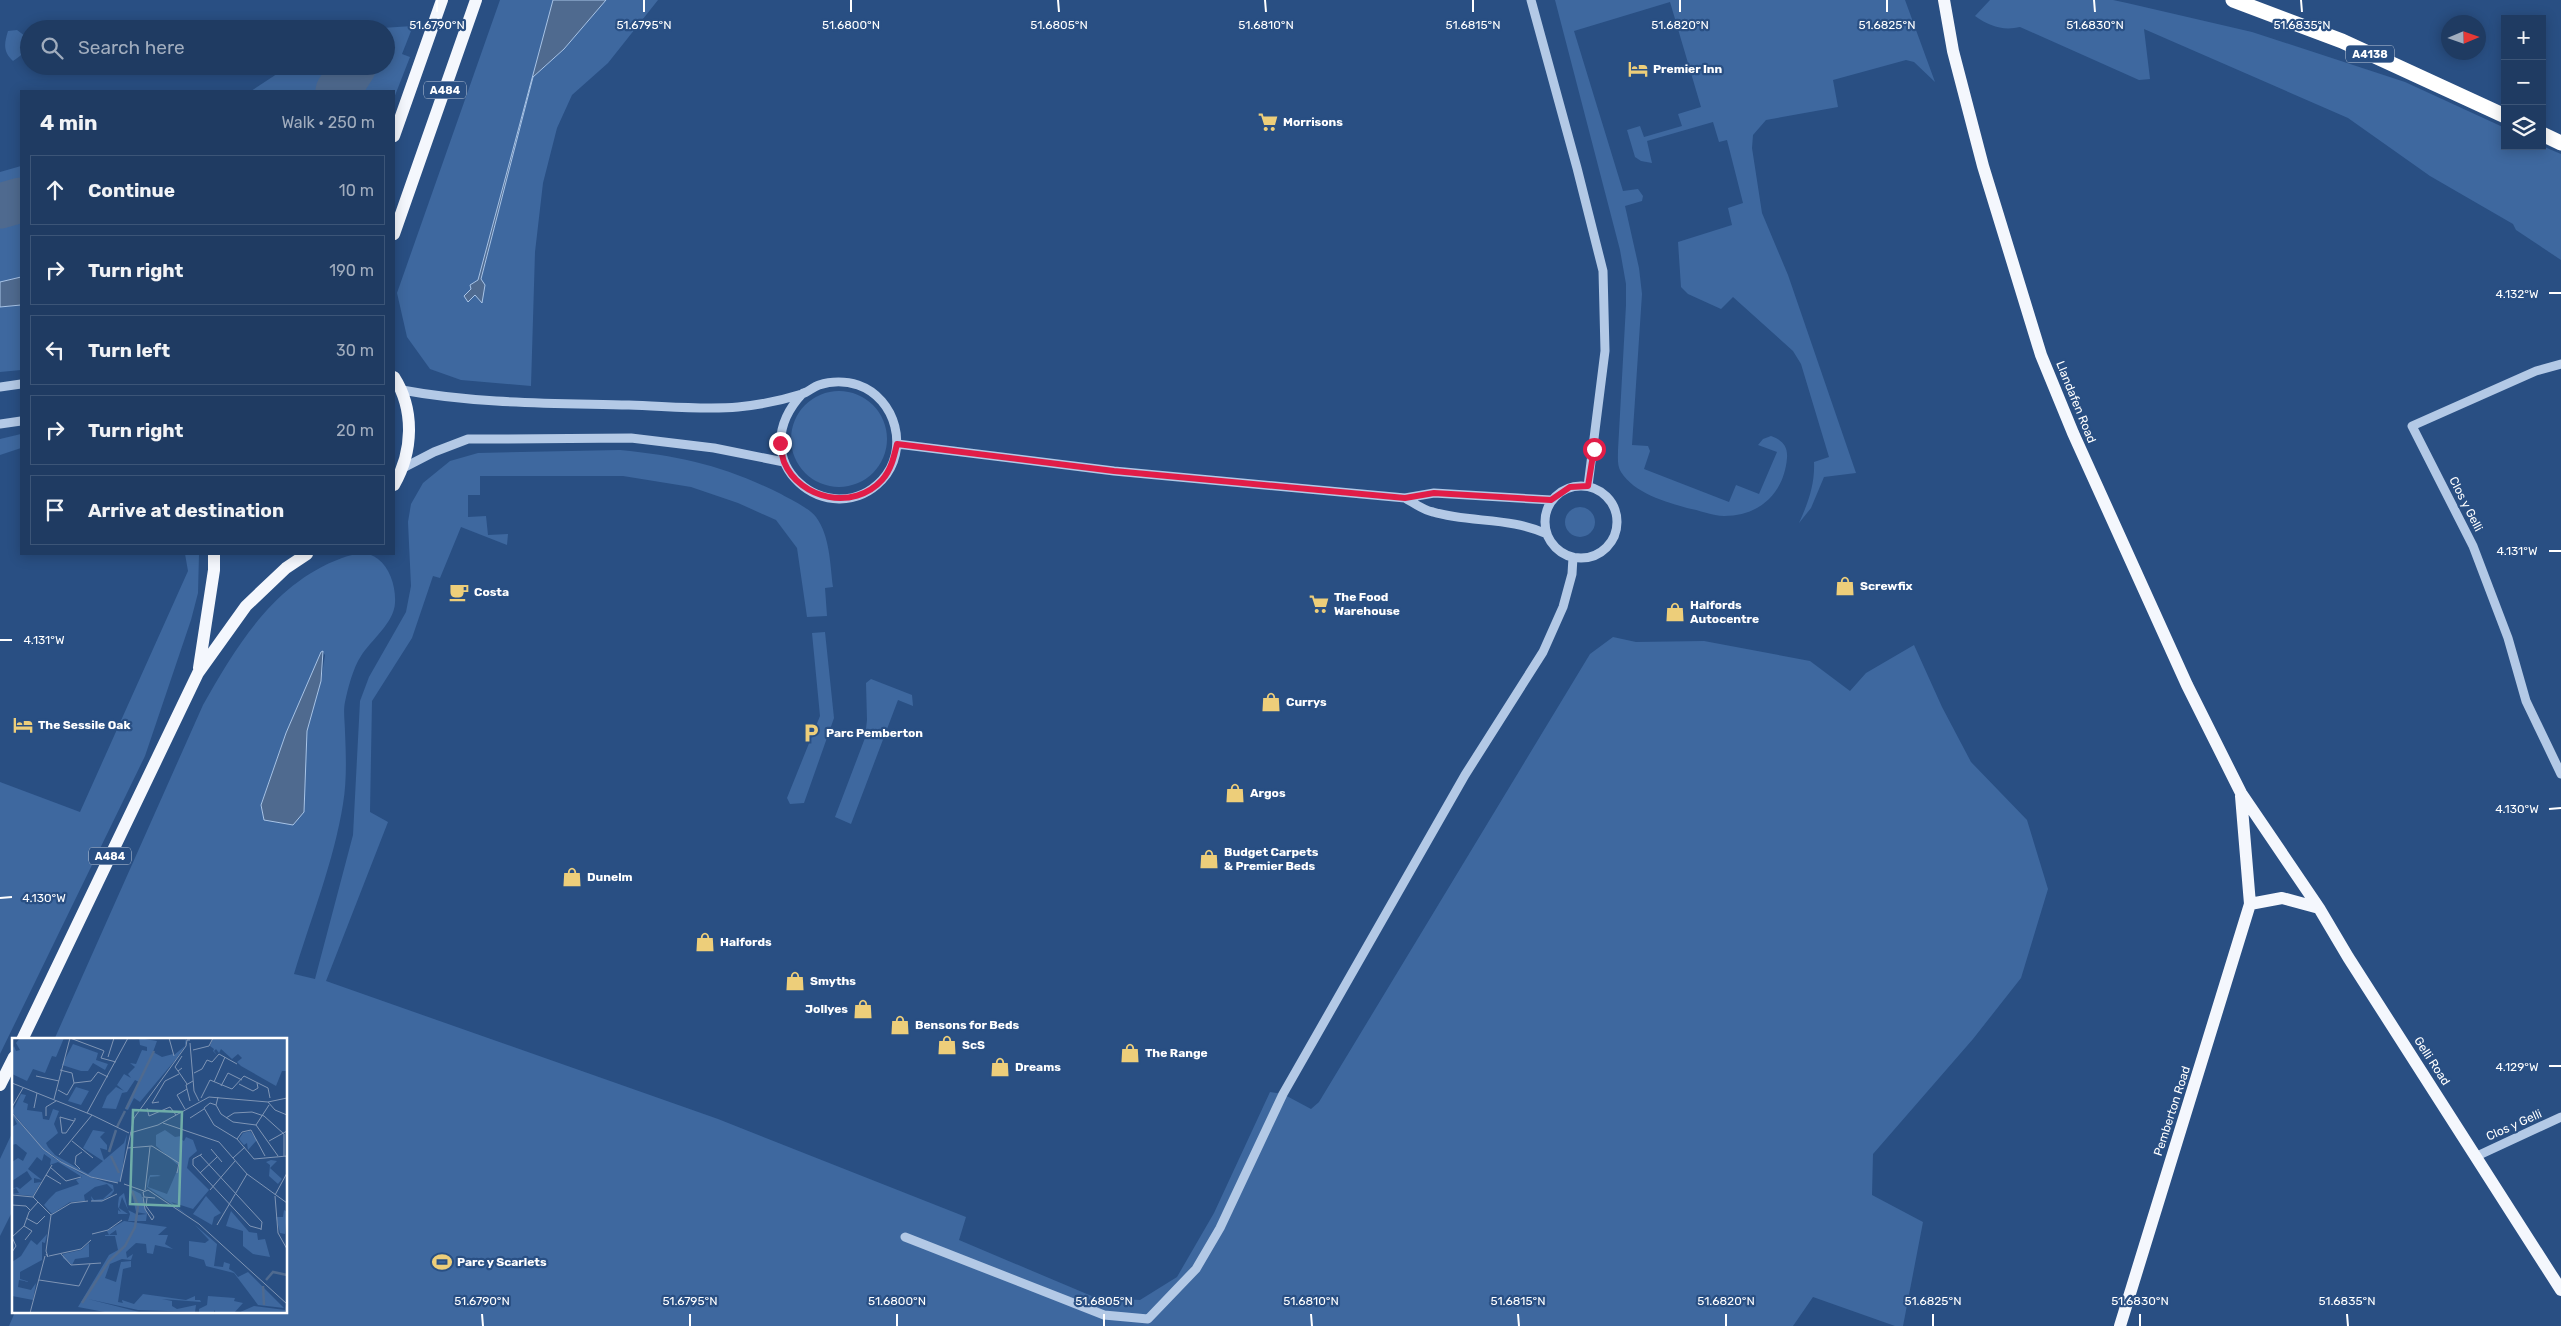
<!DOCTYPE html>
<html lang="en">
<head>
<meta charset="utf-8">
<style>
  body { margin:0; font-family:Rubik,sans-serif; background:#274268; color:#f1f3f6 }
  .controls { position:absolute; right:15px; top:15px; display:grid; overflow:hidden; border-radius:0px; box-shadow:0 2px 12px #0003 }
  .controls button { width:45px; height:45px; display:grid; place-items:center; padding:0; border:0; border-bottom:1px solid #3c5577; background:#1f3b62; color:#f1f3f6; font:25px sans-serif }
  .compass { position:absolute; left:2441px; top:15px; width:45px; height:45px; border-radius:50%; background:#1f3b62; box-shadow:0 2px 12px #0003; rotate:88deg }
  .stop { position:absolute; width:15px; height:15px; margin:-11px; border:4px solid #e11d48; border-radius:50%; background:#fff }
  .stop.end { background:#e11d48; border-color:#fff; box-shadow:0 1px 5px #0008 }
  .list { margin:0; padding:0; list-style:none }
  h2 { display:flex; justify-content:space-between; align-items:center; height:65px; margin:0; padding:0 20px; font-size:21px }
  h2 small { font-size:16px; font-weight:400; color:#a1adbe }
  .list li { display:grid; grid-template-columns:32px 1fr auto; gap:15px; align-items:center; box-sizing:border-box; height:70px; margin:0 10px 10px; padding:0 10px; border:1px solid #3c5577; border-radius:0px }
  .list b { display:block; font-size:19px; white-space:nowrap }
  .list em { font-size:16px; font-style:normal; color:#a1adbe }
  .icon { flex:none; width:28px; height:28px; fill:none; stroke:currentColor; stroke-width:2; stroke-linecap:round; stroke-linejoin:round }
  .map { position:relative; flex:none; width:2561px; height:1326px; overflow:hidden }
  .search { position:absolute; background:#1f3b62; box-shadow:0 2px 12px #0003; left:20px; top:20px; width:375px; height:55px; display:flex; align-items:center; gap:12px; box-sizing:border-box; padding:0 18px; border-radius:28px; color:#a1adbe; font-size:19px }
  .panel { position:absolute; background:#1f3b62; box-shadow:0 2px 12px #0003; left:20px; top:90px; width:375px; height:465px; border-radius:0px }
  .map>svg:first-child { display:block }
</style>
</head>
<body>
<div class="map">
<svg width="2561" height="1326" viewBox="0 0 2561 1326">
  <rect width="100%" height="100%" fill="#294f83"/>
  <path fill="#3e689f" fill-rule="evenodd" d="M500,0H553L478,280L470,285L481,302L485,285L481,280L533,77L564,49L606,0H658L608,63L572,95L557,128L543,183L535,252L531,386L461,380L430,369L407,337L397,293Z
    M1555,0H1905L1935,82L1914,62L1906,60L1833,80L1838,107L1766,120L1753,135L1752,148L1762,213L1788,275L1856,473L1824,477L1811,508L1799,523C1808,503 1815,485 1814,462L1829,457L1801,364L1793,351L1733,297L1721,309L1688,294L1681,287L1678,242L1732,225L1728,208L1743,203L1727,140L1719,142L1713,122L1647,141L1652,163L1641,161L1635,157L1627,130L1640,126L1644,137L1682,126L1678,114L1701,107L1670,2L1574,31L1623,191L1638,189L1643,196L1642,201L1625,206L1639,268L1642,294L1632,445L1648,446L1650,451L1644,469L1729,502L1736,485L1759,494L1777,452L1758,445L1763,439L1771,436C1782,440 1788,446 1787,458C1784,493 1760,516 1724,516C1713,516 1699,510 1687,508C1666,502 1634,493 1621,472C1617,466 1618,457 1618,450L1626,305V284L1620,250Z
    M1990,0H2113L2127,3L2252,32L2405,82L2505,128V146H2542L2561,154V260L2516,230L2513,224L2430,176L2348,118L2144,29L2150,79L2139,80L2020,27C2003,31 1989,26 1975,16Z
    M413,26L402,54L410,57L394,98V91H251L289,66H386V29H366Z
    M17,30L29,39C29,50 22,55 13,61C3,52 4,44 8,31Z
    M21,166V277L0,282V172Z
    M21,305V370L0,372V307Z
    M791 439a48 48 0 1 1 96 0a48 48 0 1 1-96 0Z
    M21,434V448L0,455V439Z
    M620,450C681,456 725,466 781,494C791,500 808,507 816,517C830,536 830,564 833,587L825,588L827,616L807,617L797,548L776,520L738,503L691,487L623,476H480V495H468V517L486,516L488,535L508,534L507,545L461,527L440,578L433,576L412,638L372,701L370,812L388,822L326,981L718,1119L966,1217L959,1240L1094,1297L1140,1300L1177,1277L1214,1213L1270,1092L1283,1094L1311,1109L1319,1102L1590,654L1613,637L1636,642L1704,641L1810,661L1850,691L1866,673L1914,645L1942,707L1971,762L2027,820L2048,889L2021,978L1973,1039L1873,1154L1872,1195L1923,1222L1903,1326H1895L1813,1297L1793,1326H9L15,1312H286V1040H54L203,705C237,645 274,583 342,558C354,554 367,550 378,559C390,568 396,587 395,603C394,623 371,640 361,656C353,668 348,688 345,702C343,711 345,723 345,732C346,755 347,781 343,804C334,861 311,918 294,974L315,979L353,835L360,701L369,677L406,612L411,586L408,522L411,504L423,483L450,461L478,453ZM322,651L325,655L321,681L307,731L304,812L264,820L261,804L286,733Z
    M1565 522a15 15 0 1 1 30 0a15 15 0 1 1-30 0Z
    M185,554H199L198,593L191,620L145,756L0,1054V782L80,812L188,571Z
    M825,632L834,718L804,803L790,804L787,798L820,716L812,633Z
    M871,679L912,695L913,706L898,700L851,824L835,817L865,738L867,720L866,683Z
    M14,1129V1208L0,1236V1159Z"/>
  <path fill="#4f6a8f" stroke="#a8c4e7" d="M553,0H606L564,49L533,77L481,279L485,285L482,303L475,295L468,302L464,296L471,289L470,285L478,280Z
    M21,277V305L0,307V282Z
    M323,651L321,681L307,731L304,812L293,825L264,820L261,805L286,733L321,652Z"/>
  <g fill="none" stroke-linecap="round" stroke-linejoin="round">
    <path stroke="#4f6a8f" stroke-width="45" d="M338,91L354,66
      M0,206L21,200"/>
    <path stroke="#b3c9e6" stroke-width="9" d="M1531,0L1577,168L1603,271L1605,351L1588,486
      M2561,364L2536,371L2412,426L2473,546L2508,638L2526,701L2561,774
      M0,387L21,384
      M402,390C477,404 553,403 629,405C665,406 703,410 738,407C758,405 783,400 802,394C808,392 813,387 819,385C831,381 846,381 858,385C896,398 910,450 882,480C831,534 738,462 803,393
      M0,424L21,421
      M897,444L1114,471L1405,498L1434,493L1551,500
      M405,467L434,452L468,439H500L631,438L714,448L784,462
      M1545 522a36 36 0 1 1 72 0a36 36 0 1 1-72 0Z
      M1405,498C1414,503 1423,510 1433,512C1470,523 1511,517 1547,534
      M2477,1156L2561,1117
      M905,1237L1104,1315L1148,1319L1196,1269L1220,1228L1283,1094L1465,775L1543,652L1563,607L1572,574L1573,557"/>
    <path stroke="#f4f7fd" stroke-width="12" d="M1944,0L1953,51L1983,166L2041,355L2073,433L2187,685L2241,793L2319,908L2348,957L2561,1290
      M394,136L442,0
      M394,234L476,0
      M394,377C415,410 413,452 394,485
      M199,668L214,570V554
      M2250,904L2282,898L2319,908
      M22,1040L198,673L246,606L286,568L307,554
      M0,1085L14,1057
      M2120,1326L2250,904L2241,796"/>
    <path stroke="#fff" stroke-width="15" d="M2233,0L2342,41L2505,116
      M2542,134L2561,143"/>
  </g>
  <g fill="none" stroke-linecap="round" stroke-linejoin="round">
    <path stroke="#e11d48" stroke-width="6" d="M780,443C781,449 782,456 784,462C800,500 854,511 882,480C891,470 894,457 897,444L1114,471L1405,498L1434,493L1551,500L1570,487L1588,486L1594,449"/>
  </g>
  <path fill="none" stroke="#fff" stroke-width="2" d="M437,0V12M644,0V12M851,0V12M1058,0L1059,12M1265,0L1266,12M1473,0V12M1680,0V12M1887,0V12M2094,0L2095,12M2301,0L2302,12M2549,293H2561M2549,551H2561M0,640H12M2549,809L2561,808M0,898L12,897M2549,1066H2561M482,1314L483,1326M690,1314V1326M897,1314V1326M1104,1314V1326M1311,1314L1312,1326M1518,1314L1519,1326M1726,1314V1326M1933,1314V1326M2140,1314V1326M2347,1314L2348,1326"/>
  <defs>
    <symbol id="hotel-bare" viewBox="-9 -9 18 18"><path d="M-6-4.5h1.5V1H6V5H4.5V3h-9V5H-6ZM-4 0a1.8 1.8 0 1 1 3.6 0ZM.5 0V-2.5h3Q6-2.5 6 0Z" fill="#edce7a" stroke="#294f83" stroke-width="2.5" paint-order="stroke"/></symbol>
    <symbol id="supermarket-bare" viewBox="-9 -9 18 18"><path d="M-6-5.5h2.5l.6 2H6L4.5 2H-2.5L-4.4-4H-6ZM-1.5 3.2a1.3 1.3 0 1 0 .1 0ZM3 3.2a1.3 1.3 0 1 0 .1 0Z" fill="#edce7a" stroke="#294f83" stroke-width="2.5" paint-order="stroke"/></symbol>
    <symbol id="shop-bare" viewBox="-9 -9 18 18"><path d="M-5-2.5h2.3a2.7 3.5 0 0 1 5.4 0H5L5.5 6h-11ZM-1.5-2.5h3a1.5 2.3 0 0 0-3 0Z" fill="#edce7a" stroke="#294f83" stroke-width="2.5" paint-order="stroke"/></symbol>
    <symbol id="cafe-bare" viewBox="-9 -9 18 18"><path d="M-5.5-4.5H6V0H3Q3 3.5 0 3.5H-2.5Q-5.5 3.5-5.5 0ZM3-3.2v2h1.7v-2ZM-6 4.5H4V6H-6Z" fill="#edce7a" stroke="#294f83" stroke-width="2.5" paint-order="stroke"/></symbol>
    <symbol id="parking-bare" viewBox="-9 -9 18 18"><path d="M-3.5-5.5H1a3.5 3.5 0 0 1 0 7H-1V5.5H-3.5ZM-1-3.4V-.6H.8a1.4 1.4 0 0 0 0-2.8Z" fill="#edce7a" stroke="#294f83" stroke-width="2.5" paint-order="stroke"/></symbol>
    <symbol id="stadium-bare" viewBox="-9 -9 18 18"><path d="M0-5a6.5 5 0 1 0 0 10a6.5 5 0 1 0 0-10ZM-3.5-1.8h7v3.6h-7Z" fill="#edce7a" stroke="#294f83" stroke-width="2.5" paint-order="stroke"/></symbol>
  </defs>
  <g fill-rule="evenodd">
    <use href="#hotel-bare" x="1624" y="55" width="28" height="28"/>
    <use href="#supermarket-bare" x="1254" y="108" width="28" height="28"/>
    <use href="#shop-bare" x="1831" y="572" width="28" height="28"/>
    <use href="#cafe-bare" x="445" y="578" width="28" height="28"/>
    <use href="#supermarket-bare" x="1305" y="590" width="28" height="28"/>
    <use href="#shop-bare" x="1661" y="598" width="28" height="28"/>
    <use href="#shop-bare" x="1257" y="688" width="28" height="28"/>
    <use href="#hotel-bare" x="9" y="711" width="28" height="28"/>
    <use href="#parking-bare" x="797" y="719" width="28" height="28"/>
    <use href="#shop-bare" x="1221" y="779" width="28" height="28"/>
    <use href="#shop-bare" x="1195" y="845" width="28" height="28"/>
    <use href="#shop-bare" x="558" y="863" width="28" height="28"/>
    <use href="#shop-bare" x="691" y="928" width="28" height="28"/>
    <use href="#shop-bare" x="781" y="967" width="28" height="28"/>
    <use href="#shop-bare" x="849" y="995" width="28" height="28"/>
    <use href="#shop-bare" x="886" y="1011" width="28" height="28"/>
    <use href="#shop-bare" x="933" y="1031" width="28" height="28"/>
    <use href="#shop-bare" x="1116" y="1039" width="28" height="28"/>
    <use href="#shop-bare" x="986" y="1053" width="28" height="28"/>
    <use href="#stadium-bare" x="428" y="1248" width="28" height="28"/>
  </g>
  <g text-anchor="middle" stroke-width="4.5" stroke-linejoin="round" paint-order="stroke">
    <g fill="#294f83" stroke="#bfcada" stroke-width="1">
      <rect x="2346" y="45.5" width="48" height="17" rx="4"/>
      <rect x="424" y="81.5" width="42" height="17" rx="4"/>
      <rect x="89" y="847.5" width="42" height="17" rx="4"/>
    </g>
    <g font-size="11" font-weight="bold" fill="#fff">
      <text x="2370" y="58">A4138</text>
      <text x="445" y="94">A484</text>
      <text x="110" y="860">A484</text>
    </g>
    <g font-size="12" font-weight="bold" fill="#fff" stroke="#294f83" text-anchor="start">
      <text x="1653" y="73">Premier Inn</text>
      <text x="1283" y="126">Morrisons</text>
      <text x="1860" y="590">Screwfix</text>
      <text x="474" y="596">Costa</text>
      <text x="1334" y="601">The Food<tspan x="1334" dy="14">Warehouse</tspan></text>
      <text x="1690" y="609">Halfords<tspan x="1690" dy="14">Autocentre</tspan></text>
      <text x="1286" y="706">Currys</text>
      <text x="38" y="729">The Sessile Oak</text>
      <text x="826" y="737">Parc Pemberton</text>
      <text x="1250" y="797">Argos</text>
      <text x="1224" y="856">Budget Carpets<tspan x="1224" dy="14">&amp; Premier Beds</tspan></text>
      <text x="587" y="881">Dunelm</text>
      <text x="720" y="946">Halfords</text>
      <text x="810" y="985">Smyths</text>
      <text x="848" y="1013" text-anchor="end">Jollyes</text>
      <text x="915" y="1029">Bensons for Beds</text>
      <text x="962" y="1049">ScS</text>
      <text x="1145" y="1057">The Range</text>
      <text x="1015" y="1071">Dreams</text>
      <text x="457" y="1266">Parc y Scarlets</text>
    </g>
    <g font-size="12" fill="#fff" stroke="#294f83">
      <text transform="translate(2076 402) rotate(68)" y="4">Llandafen Road</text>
      <text transform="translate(2466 504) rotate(63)" y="4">Clos y Gelli</text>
      <text transform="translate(2432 1061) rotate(57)" y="4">Gelli Road</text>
      <text transform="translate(2172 1111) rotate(-72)" y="4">Pemberton Road</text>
      <text transform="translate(2514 1125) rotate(-24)" y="4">Clos y Gelli</text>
    </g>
  </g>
  <g transform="translate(12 1038)">
    <rect width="275" height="275" fill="#294f83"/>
    <path d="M8,0H52L44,19L40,18L33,35L21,31L15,43L0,36V12L2,8L4,13L8,12L4,5ZM127,0L145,3L141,14L150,19L161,16L164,19L162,17L173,8V0L174,5L173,8L164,21L128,64L122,60L116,72L113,71L127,44L123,42L115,54L110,55L104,71L90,70L95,58L104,49L112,53L105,47L112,36L119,40L116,36L123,29L118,25L124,26L130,12L135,13V9L128,7ZM201,0H275V33H270L264,48L229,28L225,24L230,20L226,16L220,21L209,11L207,15L204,11L202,13L205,17L201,13L202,11L198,8ZM61,6L86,15L84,22L96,26L93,32L81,25L76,33H69L50,27ZM64,49L77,53L69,67L56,63ZM9,56L14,57L11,64L16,66L15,72L30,74L31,81L37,82L41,71L47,73L42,86L46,95L34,105L36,109L43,117L76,136L91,123L71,110L81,92L93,94L88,99L95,107V112L88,110L92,122L112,105L115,96L109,142L104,145L76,138L54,127L32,111L0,74ZM0,76L42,120L70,136L101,147L102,153L99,157L89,163H80L79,158L82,162L91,161L101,152L95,146L83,149L72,157L73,163L58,164L40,176L32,167L37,161L44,154L67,146L64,142L70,139L46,124L38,127L39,121L32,116L30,123L25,119L16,131L30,142L22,140V145L29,144L21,158L0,156L7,155L4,150L0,152V151L5,149L8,151L20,141L15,133L0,143V124L6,120L11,123L15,115L4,106L0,107V89L5,86ZM153,92L163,99L169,98L168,101L172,103L174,99L181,102L185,113L177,120L175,130L197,152L181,171L159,164L175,177L135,149L136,142L138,137H146L149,138L138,139L136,149L155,156L167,128L144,108V97ZM238,93L245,102L236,112L235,105L232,107L227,101L231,95ZM259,122L265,123L258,130L270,141L266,146L257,138L258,127L254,124ZM119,151L129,156L135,176L124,174ZM112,155L116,172L126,177L135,176L134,183H116L118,176L110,159L107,170L116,176H106V172L109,174L106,169V166L107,159ZM194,158L209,175L202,179L200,187L181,176ZM272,172L275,174L273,196L268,195L264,179H271ZM219,173L237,194L245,195L246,202L253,201L258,219L241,216L231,208V193L214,188ZM112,183L155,189L146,197H156L153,206L161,211L143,207L141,216L135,215L134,206L124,205L114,214L115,220L121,216L119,222L110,221L98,226L93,240L104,244L109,224L119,223V229L111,231L106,264L111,265L110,263V262L122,266L131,256L174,262L183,258V262H188L189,264L150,261L160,263V268L165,271L184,267L183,274L126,272L76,261L131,275H98L66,269L97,217L106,212L103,198H93V197H105L104,192L97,197L95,193ZM183,187L205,206L202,228L211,229L212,224L218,226L217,231L222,234L226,239L236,234L272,270L246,267L222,235L194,228L192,222L177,218V203L193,205L197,202ZM35,196L33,205L30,204V222L8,234V241L18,244L7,242L6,249L19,252L24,245L21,262L0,258V224L9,218L19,202L25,207ZM77,205V219L63,221L60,227L51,220V216L69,212ZM196,258L223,260L222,263L231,265L222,275H204L202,272V275L187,274V271L195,267ZM242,268L273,272V275H226Z" fill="#3e689f"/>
    <path fill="none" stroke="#4f6a8f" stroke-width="2.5" d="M114,71L142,13M105,89L113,73M97,114L104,92M99,118L107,135M254,242L261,234L275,237M251,248L252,267M70,265L97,223L113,208L123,189L126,168L120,153"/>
    <path fill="none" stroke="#7f95b5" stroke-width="1" d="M58,0L90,12L92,13L89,20L104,24M157,0L162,18M178,5L182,53L187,63M181,12L197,8L201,0M96,19L102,0M170,30L166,33L175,46M48,32L60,35L62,45M166,33L163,29L170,18M182,35L190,31L195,22L200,24L207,16L225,26M24,38L47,43M202,44L213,19M0,45L80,77L117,95M227,46L241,53L246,50L245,45M209,48L216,35L230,42M46,52L55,57L62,45L79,43L86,34L96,39M206,59L204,67L209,76L221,84L244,87L266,118M189,60L198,42L220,51L232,38L256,50L258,60M42,61L58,0M178,63L174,47L181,43M147,64L140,65L153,43L167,36M256,64L263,72L275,77M204,67L198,65L192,70L202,87L225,101L242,121L275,118M0,69L11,50M22,70L25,55M135,70L137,78L158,69L164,77M173,71L165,57L175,51M0,75L31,111L49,124L79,139L106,145M75,75L116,0M34,78V69L44,63M178,80L192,71M214,80L222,75L240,74L252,78L272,96V118M62,83L48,79L50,95H54L63,82V80M151,85L207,104L235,136L275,165M244,87L257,67M118,95L146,87L197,59L256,64L275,60M225,101L230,94L239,92L253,118M60,103L81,120M257,103L275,93M115,110L140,108L167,125L165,135M199,111L210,124M190,116L181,121V127L238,188L249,191M47,117L80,77M188,117L250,184L249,192M221,120L233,109M38,129L54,143L69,139M68,131L63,126L64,118L70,114M188,135L205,119M34,137L49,146M108,144L122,80L174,8L175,2H178M112,146L132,153M133,152L138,109M198,152L223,123M0,157L21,159L39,177M263,157L275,135M263,158L266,195L275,211M21,159L40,127M131,159L133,171L140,182L142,179L134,168L135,160M143,160L132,159L131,154L136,152L187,186L275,266M79,163H90L105,156M0,167L14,168L18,172M14,180L25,186L33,178M205,187L235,136M12,188L20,193L13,202M80,196L96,192L110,182M0,199L12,188L17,174L26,164M0,214L4,208L0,199M34,216L36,219L34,213L39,177L59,165L76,163M49,216L59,227L89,225M37,218L69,211L79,202M27,242L67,248L78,226M18,275L33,218M274,275L275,255"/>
    <path fill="#6fada8" fill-opacity="0.15" stroke="#6fada8" stroke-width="2.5" d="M121,72L170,74L167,168L118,166Z"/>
    <rect width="275" height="275" fill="none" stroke="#fff" stroke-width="2.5"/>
  </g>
  <g font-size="12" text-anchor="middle" fill="#fff" stroke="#294f83" stroke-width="4.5" stroke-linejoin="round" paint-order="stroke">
    <text x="437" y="29">51.6790°N</text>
    <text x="644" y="29">51.6795°N</text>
    <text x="851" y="29">51.6800°N</text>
    <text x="1059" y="29">51.6805°N</text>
    <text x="1266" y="29">51.6810°N</text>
    <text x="1473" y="29">51.6815°N</text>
    <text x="1680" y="29">51.6820°N</text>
    <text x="1887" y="29">51.6825°N</text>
    <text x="2095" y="29">51.6830°N</text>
    <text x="2302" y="29">51.6835°N</text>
    <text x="2517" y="298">4.132°W</text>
    <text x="2517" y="555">4.131°W</text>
    <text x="44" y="644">4.131°W</text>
    <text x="2517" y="813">4.130°W</text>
    <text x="44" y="902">4.130°W</text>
    <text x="2517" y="1071">4.129°W</text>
    <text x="482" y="1305">51.6790°N</text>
    <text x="690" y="1305">51.6795°N</text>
    <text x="897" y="1305">51.6800°N</text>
    <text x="1104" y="1305">51.6805°N</text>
    <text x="1311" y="1305">51.6810°N</text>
    <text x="1518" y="1305">51.6815°N</text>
    <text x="1726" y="1305">51.6820°N</text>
    <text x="1933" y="1305">51.6825°N</text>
    <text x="2140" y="1305">51.6830°N</text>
    <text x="2347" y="1305">51.6835°N</text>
  </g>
</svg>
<div class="controls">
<button>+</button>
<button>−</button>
<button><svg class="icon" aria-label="layers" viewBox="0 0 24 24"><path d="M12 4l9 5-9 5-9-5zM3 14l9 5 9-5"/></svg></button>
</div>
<svg class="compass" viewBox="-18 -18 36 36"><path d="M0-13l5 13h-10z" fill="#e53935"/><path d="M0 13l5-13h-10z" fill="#a1adbe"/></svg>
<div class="stop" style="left:1594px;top:449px"></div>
<div class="stop end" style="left:780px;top:443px"></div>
<div class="search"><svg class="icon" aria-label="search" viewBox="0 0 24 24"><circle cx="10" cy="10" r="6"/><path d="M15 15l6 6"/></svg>Search here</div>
<section class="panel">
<h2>4 min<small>Walk · 250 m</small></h2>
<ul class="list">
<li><svg class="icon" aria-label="ahead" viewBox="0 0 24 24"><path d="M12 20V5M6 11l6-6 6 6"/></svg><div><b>Continue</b></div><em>10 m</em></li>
<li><svg class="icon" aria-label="right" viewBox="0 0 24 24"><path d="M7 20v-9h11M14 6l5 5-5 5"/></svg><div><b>Turn right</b></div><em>190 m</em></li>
<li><svg class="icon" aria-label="left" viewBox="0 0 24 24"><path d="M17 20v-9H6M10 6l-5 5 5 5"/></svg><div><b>Turn left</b></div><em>30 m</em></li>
<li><svg class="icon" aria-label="right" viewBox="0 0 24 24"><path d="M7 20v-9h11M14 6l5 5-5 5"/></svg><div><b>Turn right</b></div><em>20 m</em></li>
<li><svg class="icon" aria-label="arrive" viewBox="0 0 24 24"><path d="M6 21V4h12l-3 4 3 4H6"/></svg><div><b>Arrive at destination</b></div></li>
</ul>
</section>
</div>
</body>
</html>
